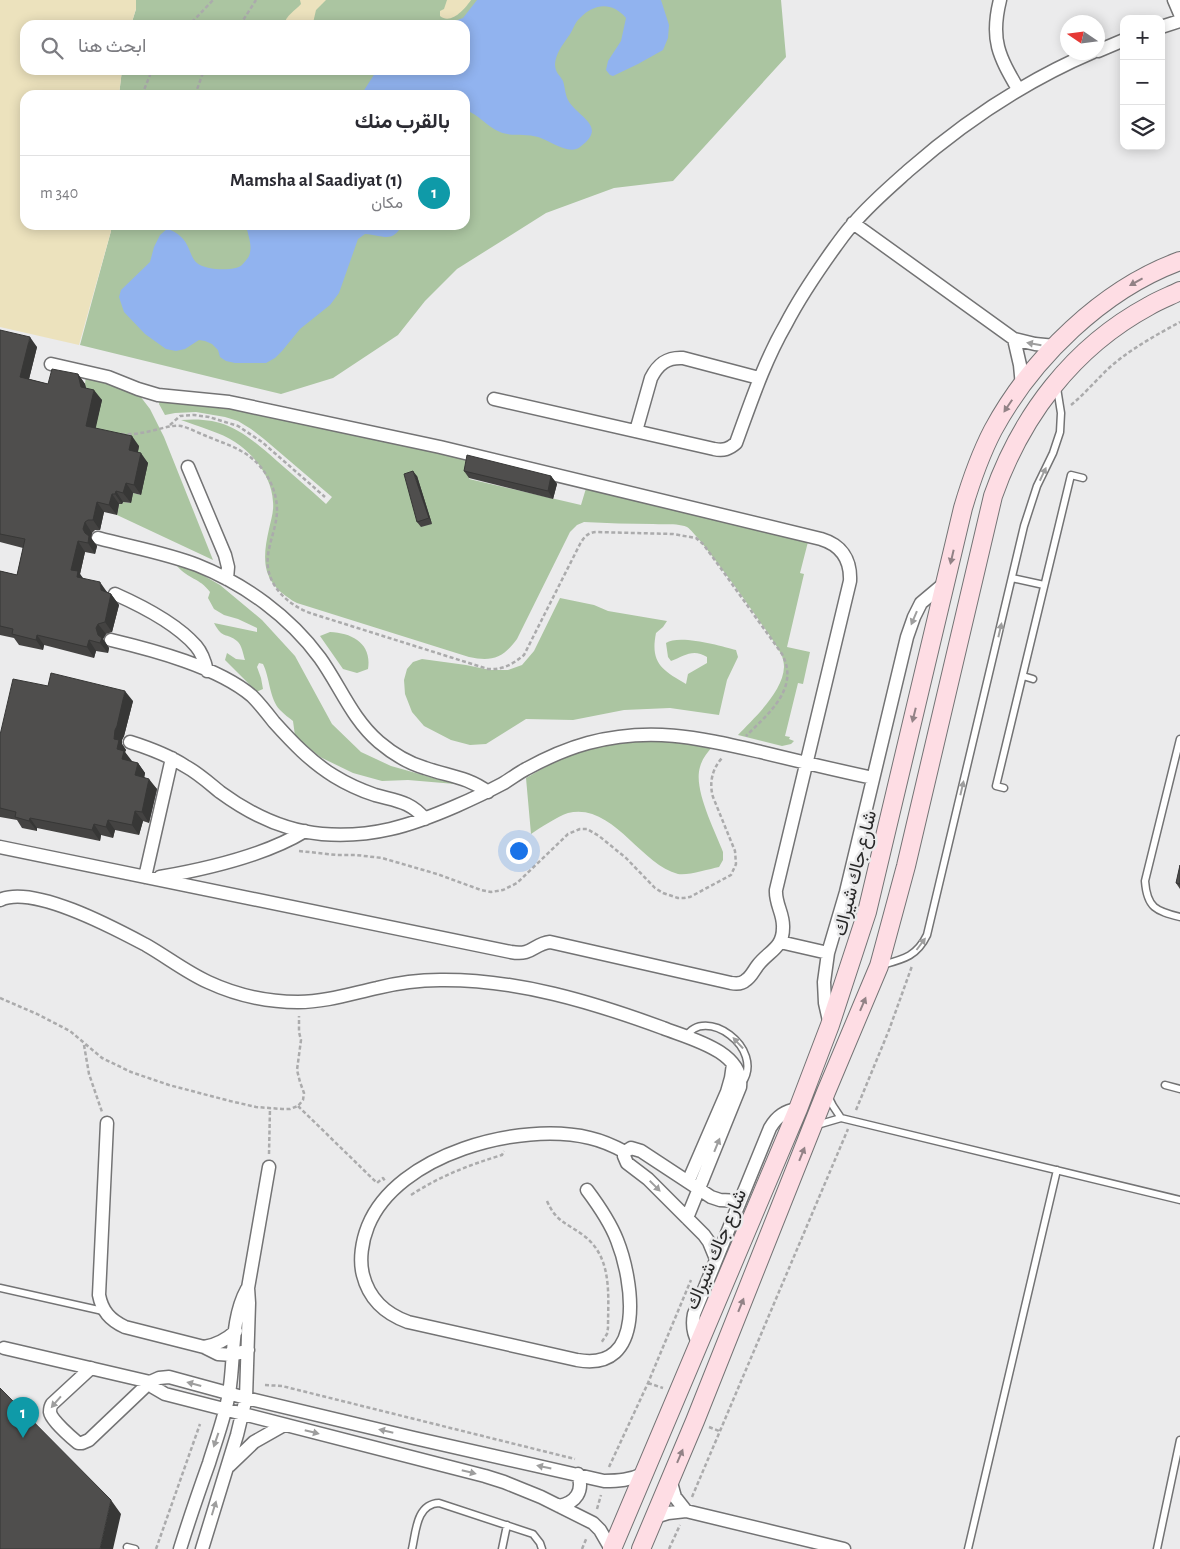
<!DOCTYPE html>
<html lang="ar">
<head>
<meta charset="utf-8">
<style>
  body { margin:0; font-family:"Alegreya Sans",Vazirmatn,sans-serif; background:#f7f7f7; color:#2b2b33; direction:rtl }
  .controls { position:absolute; right:15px; top:15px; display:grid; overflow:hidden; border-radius:10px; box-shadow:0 2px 12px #0003 }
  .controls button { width:45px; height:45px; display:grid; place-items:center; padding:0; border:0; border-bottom:1px solid #e1e1e2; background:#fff; color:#2b2b33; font:25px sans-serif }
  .compass { position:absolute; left:1060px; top:15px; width:45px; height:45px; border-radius:50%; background:#fff; box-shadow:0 2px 12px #0003; rotate:283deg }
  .you { position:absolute; left:518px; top:850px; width:18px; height:18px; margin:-12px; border:4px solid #fff; border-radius:50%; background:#1a73e8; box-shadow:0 0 0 8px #1a73e833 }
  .badge { display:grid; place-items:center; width:32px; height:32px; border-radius:50%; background:#4b6f28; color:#fff; font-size:16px; font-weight:700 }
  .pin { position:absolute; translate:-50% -41px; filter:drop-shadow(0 1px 2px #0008) }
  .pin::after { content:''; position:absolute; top:26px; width:18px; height:15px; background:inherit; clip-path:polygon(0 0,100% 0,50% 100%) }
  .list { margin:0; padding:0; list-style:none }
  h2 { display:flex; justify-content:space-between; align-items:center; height:65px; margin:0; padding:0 20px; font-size:21px }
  h2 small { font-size:16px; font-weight:400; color:#7c7c81 }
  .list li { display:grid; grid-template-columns:32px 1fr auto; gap:15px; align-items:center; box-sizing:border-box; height:75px; padding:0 20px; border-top:1px solid #e1e1e2 }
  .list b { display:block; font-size:19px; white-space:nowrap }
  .list p { margin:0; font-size:16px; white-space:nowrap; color:#7c7c81 }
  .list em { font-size:16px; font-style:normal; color:#7c7c81 }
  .icon { flex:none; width:28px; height:28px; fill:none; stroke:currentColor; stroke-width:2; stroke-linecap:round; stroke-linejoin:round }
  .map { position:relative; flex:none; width:1180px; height:1549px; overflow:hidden; direction:ltr }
  .search { position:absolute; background:#fff; box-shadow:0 2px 12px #0003; left:20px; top:20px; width:450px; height:55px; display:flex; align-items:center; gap:12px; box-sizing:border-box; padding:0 18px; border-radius:15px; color:#7c7c81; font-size:19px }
  .panel { position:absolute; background:#fff; box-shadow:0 2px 12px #0003; left:20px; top:90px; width:450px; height:140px; border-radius:15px; direction:rtl }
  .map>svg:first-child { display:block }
</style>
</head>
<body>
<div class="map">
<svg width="1180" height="1549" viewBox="0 0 1180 1549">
  <rect width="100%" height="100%" fill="#ebebec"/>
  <path fill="#abc5a1" d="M136,0H781L786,57L673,181L614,188L546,213L457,269L425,301L398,335L333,378L281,394L80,345L111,231V225H465V95H119L122,70H465V25H131L136,9Z
    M86,376L129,389L140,396L150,409L164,437L213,560L117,515L119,504H122L123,502L130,503L133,493L141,495L91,446L88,397L85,384Z
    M160,400H204L474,458L469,479L581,505L587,485L773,534L789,538L791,533L809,538L800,573L804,574L787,647L810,652L803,684L798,683L785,736L790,737L789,739L794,741L791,744L782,746L738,735C754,718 783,692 784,667C784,663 783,659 782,656C776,641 697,532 687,527C677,523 664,525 653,524C630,524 607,523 584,522L577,525L570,532L517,639C503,658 492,662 469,657L297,603C263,584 261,564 269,529C271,520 274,511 273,502C272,478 255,455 235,442C222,433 197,426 181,420C226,416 245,433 277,461C293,475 310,489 326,504L332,497L264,439L251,429L238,421L225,417L196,412L175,413L165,415L159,404Z
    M177,566L194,570L220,585L262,620L295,656L332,724L361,752L391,766L455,784L408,780L382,781L353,773L320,757L295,736L293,721C289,718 284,714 280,710C269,698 270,678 263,664L259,663L257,667L261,678L263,689L256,692L247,682L225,660L227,653L236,659L245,660C243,654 242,645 237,641C226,632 223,640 214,623L257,632V628L238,619L224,615L214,609L208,598L210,592C200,578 188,579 177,566Z
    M560,598L594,605L608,611L667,621L663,627L656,633C650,663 662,670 686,684L688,674L707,663V657C693,648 684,656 671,661L668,657L666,643C679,634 721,646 736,650L738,657L727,680L719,715L670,708L624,710L573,720L526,719L486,744L470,745L451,740L424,726L412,712L405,694L404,680L407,669L413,662L422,659L466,665L490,670H508L522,665L534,651Z
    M330,632C353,633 372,644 368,669L357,673L343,669L320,636Z
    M666,737L712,747C707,753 702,759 700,767C693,789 715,831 723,852V860L719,867C709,869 687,876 678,874C640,864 612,802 568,813C558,816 540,828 531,834L526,778L573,751L626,739Z"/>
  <path fill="#ece2bd" d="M0,0H136V9L131,25H25V70H122L119,95H25V225H111V231L79,345L0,327Z
    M300,0H326L316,10L313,23L311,25H284C286,15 295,11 301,4Z
    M447,0H471C465,9 451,25 440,16V11L444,9Z"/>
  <path fill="#91b3ef" d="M477,0H661L669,25L668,38L663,50L638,64L613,76L610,75L606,70L608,61L621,41L626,18C612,2 595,3 580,18C574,23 573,31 568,37C562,46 556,53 555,64C555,73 560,75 563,81C565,87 565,94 568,100C577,117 609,126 580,147C569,156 549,140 538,137C526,133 512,137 500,132C487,127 479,114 465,110V95H361L377,70H465V25H444L463,18Z
    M246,225C255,225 275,227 282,225H402C392,244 383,235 365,234L358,239L339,293L330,305L300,329L282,351L275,358L266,363H235L226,361L220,357L218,350L212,344L205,341L199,340L185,349L176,351L166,349L145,334L124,312L119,297L121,290L150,262L154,247L160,235L167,229C178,232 185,239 189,249C191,254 193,260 197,263C205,270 234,272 242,265C244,263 248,258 249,256C253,245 248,236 246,225Z"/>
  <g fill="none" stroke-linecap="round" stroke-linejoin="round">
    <defs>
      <path id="lane" d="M1012,578L1044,585
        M1023,676L1033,679
        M1180,739L1145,881C1147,908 1156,911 1180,917
        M1004,788L996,786L1071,475L1083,478
        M882,965C904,959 917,956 927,935L1024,526L1037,486L1053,453L1060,432L1061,413L1057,388
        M686,1037C704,1005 766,1048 742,1083
        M1165,1085L1180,1089
        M828,1096L833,1106L841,1118
        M817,1125L841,1118L1180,1200
        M0,1288L103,1311
        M127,1547L135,1549
        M412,1549C416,1532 416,1504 439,1503L533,1534L540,1543L542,1549
        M502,1549L507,1525
        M968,1549L1057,1170
        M1157,1549L1180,1440"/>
      <path id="street" d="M1000,0C990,40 999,56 1018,89
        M1174,0L1180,14
        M1161,27L1180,21
        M1098,51L1124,40
        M853,223L1014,339L1035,344L1055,346
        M1014,339L1020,365L1022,386
        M494,399L714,449C724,451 729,449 736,443C751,402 764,362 786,324C800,297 817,272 835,247C841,239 847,230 854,223C870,204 890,187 909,170C964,122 1025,81 1093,52
        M636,431L651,378C658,364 667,357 683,358L759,378
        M188,467L225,555L228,567L227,579
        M98,538C131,547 166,553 197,565C245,584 290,617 320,658C340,686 352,719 379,742C392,753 408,763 425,768C448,776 468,777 488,792
        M115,594C142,606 176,623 196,646C202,653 205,662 207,671
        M111,640C153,650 218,667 252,696C260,704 267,713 274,722C292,742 311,762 334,776C347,784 360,790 375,795C396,801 410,801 425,819
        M130,742C149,748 168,755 185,766C198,773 209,783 220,792C250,814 284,831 322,834C372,838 410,826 456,806C472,799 487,792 502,784C511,779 518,773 526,769C546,758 566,749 588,743C651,726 700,738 761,752C798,761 835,770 873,778
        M0,847L511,952C533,956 533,944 550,942L731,983C736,984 742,984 746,980C751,977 754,970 758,965C769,951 783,948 783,928C784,914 775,904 776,890L850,581C851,559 841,545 821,539L440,447L229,402L158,395L138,389L108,377L51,364
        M145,877L172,758
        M160,877C206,869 266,855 305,831
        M0,900C33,884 116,929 146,945C167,957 186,972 208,982C236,995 268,1002 298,1002C325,1002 350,994 377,988C397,983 419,980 440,980C517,979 592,1002 663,1028C688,1038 744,1051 740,1087L687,1218
        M780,942L828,953
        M830,1025L825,1003L824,982L828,953L846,892L907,637L914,617L921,603L946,582
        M107,1123L99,1295C102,1311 110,1320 125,1327L204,1347L218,1354L233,1355L248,1350
        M625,1152L624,1156L627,1163L648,1179L704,1235L709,1242L716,1259
        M625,1152L631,1148L641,1151L711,1197L720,1200L740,1201
        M688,1182L727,1092L731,1078L733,1064
        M587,1190C599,1206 610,1222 617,1240C633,1280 647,1373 577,1360L408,1322C386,1314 369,1299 363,1275C359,1260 362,1241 368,1226C397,1154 520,1121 590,1138C603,1141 614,1146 625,1152
        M698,1342C693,1333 692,1324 694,1314L770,1128C777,1116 785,1111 798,1109
        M204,1347C217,1345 226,1340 236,1331
        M4,1348L150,1382L153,1387L165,1394L485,1476L504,1482L541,1497L593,1523L600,1530L611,1549
        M91,1368L52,1404C50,1407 50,1408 50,1412C51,1420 72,1438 78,1443H82L89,1440L150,1382L159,1378L169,1377L246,1398L414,1438L604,1481C619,1481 630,1480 643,1474
        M229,1466L254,1442L284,1425
        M670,1479L675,1497L686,1511
        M559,1506C576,1503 584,1491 578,1474
        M655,1517L668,1513L686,1511L844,1549
        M180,1549C189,1520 199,1491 209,1463C216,1440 225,1417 229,1393C235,1359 230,1320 247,1289
        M202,1549L237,1435L246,1398L249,1303L248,1288L269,1167"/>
      <path id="secondary" d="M612,1549L798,1109L830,1025L867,912L963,508C971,481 980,455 993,430C1032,358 1103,289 1180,261
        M641,1549L695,1421L826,1092L879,966L906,866L993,496C1021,416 1073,347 1149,306C1159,300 1170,296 1180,291"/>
    </defs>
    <use href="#lane" stroke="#737374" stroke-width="9"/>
    <use href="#street" stroke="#737374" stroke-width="15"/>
    <use href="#secondary" stroke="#737374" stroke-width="20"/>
    <path stroke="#ababac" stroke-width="2.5" stroke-dasharray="4 2.5" stroke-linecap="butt" d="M186,25L194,20L213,0
      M240,25L256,0
      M142,95L152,70
      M195,95L204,70
      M1071,405C1087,392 1100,375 1116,362C1136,346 1158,334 1180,322
      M170,425L180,416L194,415L209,417L238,426L262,442L325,497
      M121,434C132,435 143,433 155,430C163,428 172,425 181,426C190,428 200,434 209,437C220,442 231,445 241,451C262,462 277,486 277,510C277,525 270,540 268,555C264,584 288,606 313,614L488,669C503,670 513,664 524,655L580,544C584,537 588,532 597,532L673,534L696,538L703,544L722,570L782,654C800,688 769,713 746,736
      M299,851L337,855H356L382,858L437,874L481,890L491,892L503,890L517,883L568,834L580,829H587L599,836L626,858L655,888L663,893L678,898H684L690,897L731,875L736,864L735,851L713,797C709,783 712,769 722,758
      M0,998L37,1014L70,1031L102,1058L131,1072L169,1085L230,1101L256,1107L282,1109H290L298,1106L303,1100L304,1093L300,1082L297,1070L301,1040L299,1032V1016
      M84,1045L89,1074L102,1112
      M298,1106L377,1183L383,1178L385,1181
      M856,1110L889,1030L912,966
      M269,1154L270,1108
      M411,1195C440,1176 469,1165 502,1155L504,1151
      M547,1201C556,1222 567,1223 583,1235C613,1257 608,1295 608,1328L607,1334L601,1343
      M648,1383L663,1388
      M265,1385L282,1386L575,1459
      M709,1427L719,1431
      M609,1467L648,1383L691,1280
      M692,1497L848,1129
      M597,1509L601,1495
      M156,1549L200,1424
      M582,1549L587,1537
      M669,1549L680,1525"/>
    <use href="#lane" stroke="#fff" stroke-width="6"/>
    <use href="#street" stroke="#fff" stroke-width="12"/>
    <use href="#secondary" stroke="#fedde4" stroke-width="18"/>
  </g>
  <path fill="#444342" d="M0,330L37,347L29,379L48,384L78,374L85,384L86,388L102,400L95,428L139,446L138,452L148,463L141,495L133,493L131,503L123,502L122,504H119L117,515L104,512L100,530H95L92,533L91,538L97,546L95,554L85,552L80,574L83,578L111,594L119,605L112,632L106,634L103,639L109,648L108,653L96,651L94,658L44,645L43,650L19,645L14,638L0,635V571L17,575L23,548L0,542Z
    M464,471L551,476L557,484L553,499L469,478Z
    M417,476L432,524L421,527L417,522Z
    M48,686L133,701L124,736L122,740V744L126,750L125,752L131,762L138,763L145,773L144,777L157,789L149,823L143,821L139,835L115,830L113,838L101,835L100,841L37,828V831L22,828L17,820L0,817V735Z
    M1180,865V889L1176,883Z"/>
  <path fill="#373736" d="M30,337L37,347L27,387L20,377Z
    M78,374L85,384L88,397L81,387Z
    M94,390L102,400L94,436L86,426Z
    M132,436L139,446L136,460L129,450Z
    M141,453L148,463L141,495L134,485Z
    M413,471L417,476L432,524L429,518Z
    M551,476L557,484L553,499L548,491Z
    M126,483L133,493L131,503L123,493Z
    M116,491L123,502L122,504L115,494Z
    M112,494L119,504L117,515L109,505Z
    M97,502L104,512L100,530L93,520Z
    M85,522L92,533L91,538L97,546L95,554L88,543L83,529Z
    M78,541L85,552L80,574L85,582L84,587L71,570Z
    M100,582L107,592L101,590Z
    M111,594L119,605L112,632L105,622Z
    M98,624L106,634L103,639L109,648L108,653L100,643L98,635L96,628Z
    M37,635L44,645L43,650L36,640Z
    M89,640L96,651L94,658L87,647Z
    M125,691L133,701L124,736L122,740V744L126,750L125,752L132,761L129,770L122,759L117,749L114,739L115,730Z
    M138,763L145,773L143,786L135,775Z
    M149,779L157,789L149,823L142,812Z
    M135,811L143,821L139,835L132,825Z
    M30,818L37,828V831L29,821Z
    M108,820L115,830L113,838L106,827Z
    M94,824L101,835L100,841L92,830Z
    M111,1500L121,1514L113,1549H100Z"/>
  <path fill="#4f4e4d" stroke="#373736" d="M0,330L30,337L20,377L48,384L52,369L78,374L81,387L94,390L86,426L132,436L129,450L141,453L134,485L126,483L123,493L116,491L115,494H112L109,505L97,502L93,520H88L85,522L83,529L85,533L89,536L88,543L78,541L71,570L78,571L77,577L100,582L101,590L111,594L105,622L98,624L96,628L98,635L102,638L100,643L89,640L87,647L37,635L36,640L12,634L13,629L0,626V571L17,575L25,539L0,534Z
    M467,455L551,476L548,491L464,471Z
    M413,471L429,518L417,522L404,474Z
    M51,673L125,691L117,726L115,730L114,739L119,740L117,749L124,751L122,759L138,763L135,775L149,779L142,812L135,811L132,825L108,820L106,827L94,824L92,830L30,818L29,821L15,817L16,812L0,808V735L13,679L48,686Z
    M1180,865V884L1176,883Z
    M0,1388L111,1500L100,1549H0Z"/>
  <defs><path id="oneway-solid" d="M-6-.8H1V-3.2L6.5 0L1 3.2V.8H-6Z" transform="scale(1.25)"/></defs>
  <g fill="#928286">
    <use href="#oneway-solid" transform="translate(1136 282) rotate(151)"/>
    <use href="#oneway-solid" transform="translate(1008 406) rotate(124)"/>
    <use href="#oneway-solid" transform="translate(952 557) rotate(103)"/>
    <use href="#oneway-solid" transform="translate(914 715) rotate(104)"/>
    <use href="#oneway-solid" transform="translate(863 1004) rotate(-67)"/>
    <use href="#oneway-solid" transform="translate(802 1154) rotate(-68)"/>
    <use href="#oneway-solid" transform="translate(741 1305) rotate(-68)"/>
    <use href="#oneway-solid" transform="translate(680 1456) rotate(-67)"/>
  </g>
  <g fill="#9e9e9e">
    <use href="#oneway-solid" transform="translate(1034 344) rotate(-170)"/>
    <use href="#oneway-solid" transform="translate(1043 474) rotate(-65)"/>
    <use href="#oneway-solid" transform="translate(914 618) rotate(113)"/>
    <use href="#oneway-solid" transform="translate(1000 630) rotate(-77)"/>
    <use href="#oneway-solid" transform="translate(962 788) rotate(-77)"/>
    <use href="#oneway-solid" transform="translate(921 944) rotate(-53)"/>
    <use href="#oneway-solid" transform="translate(738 1043) rotate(-133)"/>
    <use href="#oneway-solid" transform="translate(717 1145) rotate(-68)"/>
    <use href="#oneway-solid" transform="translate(655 1186) rotate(45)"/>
    <use href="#oneway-solid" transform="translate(194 1384) rotate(-165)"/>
    <use href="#oneway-solid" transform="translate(56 1402) rotate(131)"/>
    <use href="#oneway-solid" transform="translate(386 1431) rotate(-167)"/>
    <use href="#oneway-solid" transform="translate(312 1432) rotate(14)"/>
    <use href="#oneway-solid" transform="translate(216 1440) rotate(109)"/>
    <use href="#oneway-solid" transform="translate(544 1467) rotate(-168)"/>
    <use href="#oneway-solid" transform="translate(469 1472) rotate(14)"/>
    <use href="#oneway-solid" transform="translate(214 1508) rotate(-73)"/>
  </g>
  <g text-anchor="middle" stroke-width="5" stroke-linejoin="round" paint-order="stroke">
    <g font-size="19" fill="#272727" stroke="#ebebec">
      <text transform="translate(854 873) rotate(-76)" y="7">شارع جاك شيراك</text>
      <text transform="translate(715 1249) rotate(-67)" y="7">شارع جاك شيراك</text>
    </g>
  </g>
</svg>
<div class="controls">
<button>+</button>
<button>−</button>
<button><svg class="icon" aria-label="layers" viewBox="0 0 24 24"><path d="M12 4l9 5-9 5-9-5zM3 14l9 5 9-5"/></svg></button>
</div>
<svg class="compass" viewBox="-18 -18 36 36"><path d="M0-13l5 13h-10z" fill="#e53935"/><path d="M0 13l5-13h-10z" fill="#7c7c81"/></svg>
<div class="you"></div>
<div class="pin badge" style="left:23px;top:1438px;background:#0f9aa8">1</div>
<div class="search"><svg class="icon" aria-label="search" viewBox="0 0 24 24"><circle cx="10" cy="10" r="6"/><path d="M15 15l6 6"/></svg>ابحث هنا</div>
<section class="panel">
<h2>بالقرب منك<small></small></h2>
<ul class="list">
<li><span class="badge" style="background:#0f9aa8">1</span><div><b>Mamsha al Saadiyat (1)</b><p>مكان</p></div><em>340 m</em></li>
</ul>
</section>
</div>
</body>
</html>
